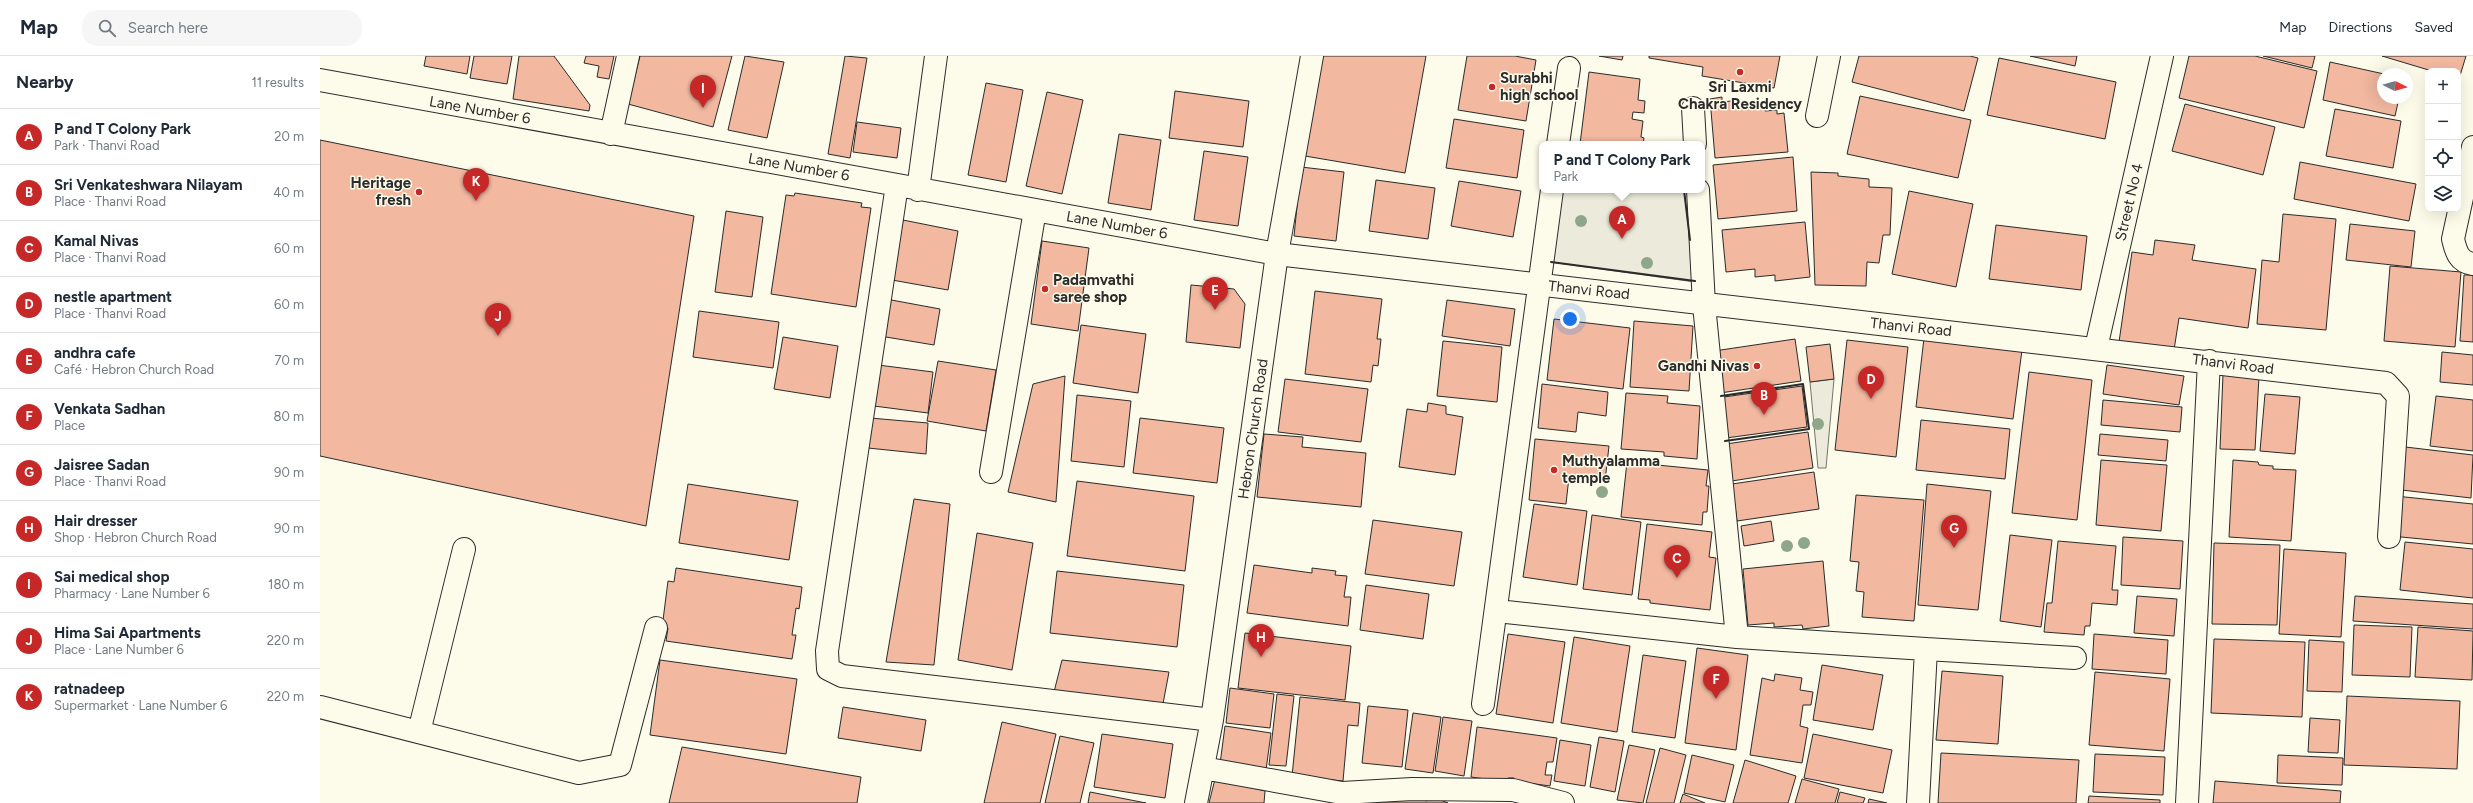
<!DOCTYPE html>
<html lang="en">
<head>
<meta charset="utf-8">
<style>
  body { margin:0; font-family:Figtree,sans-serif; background:#f6f6f7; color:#1f2937 }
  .controls { position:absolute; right:12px; top:12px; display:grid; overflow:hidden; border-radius:8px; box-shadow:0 4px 16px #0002 }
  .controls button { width:36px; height:36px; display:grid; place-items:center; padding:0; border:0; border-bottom:1px solid #e0e1e3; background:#fff; color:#1f2937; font:20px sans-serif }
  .compass { position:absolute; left:2057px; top:12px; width:36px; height:36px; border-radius:50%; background:#fff; box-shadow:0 4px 16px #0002; rotate:96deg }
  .you { position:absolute; left:1250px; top:263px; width:14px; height:14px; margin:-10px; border:3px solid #fff; border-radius:50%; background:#1a73e8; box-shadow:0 0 0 6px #1a73e833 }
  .badge { display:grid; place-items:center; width:26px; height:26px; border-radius:50%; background:#c62828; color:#fff; font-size:13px; font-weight:700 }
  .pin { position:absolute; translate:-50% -33px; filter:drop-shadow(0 1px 2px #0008) }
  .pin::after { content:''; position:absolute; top:21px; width:14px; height:12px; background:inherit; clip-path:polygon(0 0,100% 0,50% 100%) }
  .popup { position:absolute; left:1219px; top:85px; width:166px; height:52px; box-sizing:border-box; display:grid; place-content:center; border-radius:8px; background:#fff; filter:drop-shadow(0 1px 3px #0005); font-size:13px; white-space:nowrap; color:#747a83 }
  .popup b { font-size:15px; color:#1f2937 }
  .popup::after { content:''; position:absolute; left:50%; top:100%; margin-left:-8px; border:8px solid transparent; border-top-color:#fff }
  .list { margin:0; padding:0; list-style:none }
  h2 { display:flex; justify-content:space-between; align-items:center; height:52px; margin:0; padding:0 16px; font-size:17px }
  h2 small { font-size:13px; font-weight:400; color:#747a83 }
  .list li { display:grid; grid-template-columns:26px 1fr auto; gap:12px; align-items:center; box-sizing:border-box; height:56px; padding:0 16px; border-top:1px solid #e0e1e3 }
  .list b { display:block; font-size:15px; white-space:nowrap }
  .list p { margin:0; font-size:13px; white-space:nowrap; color:#747a83 }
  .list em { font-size:13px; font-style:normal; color:#747a83 }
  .icon { flex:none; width:22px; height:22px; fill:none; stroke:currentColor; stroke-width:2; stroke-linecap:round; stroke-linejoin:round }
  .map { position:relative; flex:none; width:2153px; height:747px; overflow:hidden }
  header { display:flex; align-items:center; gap:24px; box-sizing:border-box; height:56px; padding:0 20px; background:#fff; border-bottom:1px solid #e0e1e3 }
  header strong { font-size:19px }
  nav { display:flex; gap:22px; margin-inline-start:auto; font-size:14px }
  .search { width:280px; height:36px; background:#f6f6f7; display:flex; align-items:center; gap:10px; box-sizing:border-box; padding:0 14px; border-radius:16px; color:#747a83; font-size:15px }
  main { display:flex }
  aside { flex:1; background:#fff }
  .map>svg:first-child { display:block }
</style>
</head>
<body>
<header>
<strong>Map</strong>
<div class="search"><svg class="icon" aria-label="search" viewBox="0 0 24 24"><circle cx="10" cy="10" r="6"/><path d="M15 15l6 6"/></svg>Search here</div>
<nav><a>Map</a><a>Directions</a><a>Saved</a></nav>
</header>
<main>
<aside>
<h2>Nearby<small>11 results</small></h2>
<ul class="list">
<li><span class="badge">A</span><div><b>P and T Colony Park</b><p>Park · Thanvi Road</p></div><em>20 m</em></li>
<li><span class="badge">B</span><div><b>Sri Venkateshwara Nilayam</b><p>Place · Thanvi Road</p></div><em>40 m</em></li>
<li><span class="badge">C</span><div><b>Kamal Nivas</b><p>Place · Thanvi Road</p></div><em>60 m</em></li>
<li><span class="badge">D</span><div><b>nestle apartment</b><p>Place · Thanvi Road</p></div><em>60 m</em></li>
<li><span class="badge">E</span><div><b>andhra cafe</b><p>Café · Hebron Church Road</p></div><em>70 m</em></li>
<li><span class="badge">F</span><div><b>Venkata Sadhan</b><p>Place</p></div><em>80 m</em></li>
<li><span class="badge">G</span><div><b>Jaisree Sadan</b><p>Place · Thanvi Road</p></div><em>90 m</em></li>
<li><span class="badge">H</span><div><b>Hair dresser</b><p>Shop · Hebron Church Road</p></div><em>90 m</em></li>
<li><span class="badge">I</span><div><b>Sai medical shop</b><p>Pharmacy · Lane Number 6</p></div><em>180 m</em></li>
<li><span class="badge">J</span><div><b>Hima Sai Apartments</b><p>Place · Lane Number 6</p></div><em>220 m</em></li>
<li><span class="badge">K</span><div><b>ratnadeep</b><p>Supermarket · Lane Number 6</p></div><em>220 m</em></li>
</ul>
</aside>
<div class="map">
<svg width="2153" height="747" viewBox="0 0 2153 747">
  <rect width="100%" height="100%" fill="#fdfbea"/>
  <path fill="#ecebdb" stroke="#74746e" d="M1241,134H1364L1375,226L1230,206Z
    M1514,323L1506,412H1498L1490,326Z"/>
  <path fill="#f2b8a0" stroke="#2b2b2b" d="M106,0H150L147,18L104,10Z
    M154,0H192L187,28L150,22Z
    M199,0H234L270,49L269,55L193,43Z
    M266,0H294L289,23L277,21L279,10L264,7Z
    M320,0H412L393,71L308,48Z
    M425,0L464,6L447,82L408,74Z
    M525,0L547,2L530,102L508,98Z
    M1003,0H1106L1085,117L985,100Z
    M1147,0H1195L1216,4L1206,65L1138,54Z
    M1279,0H1303L1302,4Z
    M1329,0H1460L1454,32L1382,20L1383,11L1329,2Z
    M1539,0H1650L1658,2L1644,55L1532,26Z
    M1710,0H1757L1755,10Z
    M1869,0H1935L1997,15L1984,72L1859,42Z
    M1943,0H1995L1992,12Z
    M2062,0H2146L2139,23L2138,15H2112Z
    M1679,2L1796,26L1785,83L1667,59Z
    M2010,6L2064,18L2063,42H2079L2075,60L2003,44Z
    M1269,16L1320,23L1318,44L1325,45L1324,57L1313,56L1312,63L1323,65L1321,81L1324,82L1323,88H1260Z
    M666,27L703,34L686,126L648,119Z
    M855,35L929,45L923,91L849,82Z
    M727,36L763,44L742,138L706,130Z
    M1540,40L1651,64L1638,122L1527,98Z
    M1402,41V46L1411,45L1412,49H1421V53L1445,51V55L1457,54V58L1464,57L1468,96L1395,102L1390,43Z
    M1865,48L1955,71L1943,119L1852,95Z
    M2015,53L2081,65L2073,112L2006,100Z
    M1134,63L1204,74L1197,122L1126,112Z
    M537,66L581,72L577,102L533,96Z
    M799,78L841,84L831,154L788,147Z
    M0,84L374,160L326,470L0,400Z
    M884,95L928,101L918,170L874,164Z
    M1473,101L1477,155L1398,163L1393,109Z
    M1980,106L2096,128L2089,165L1974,143Z
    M981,111L1024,116L1016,185L974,180Z
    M1491,116L1518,117V120L1549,123V131L1572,132L1570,179H1563L1559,207L1547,206L1546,230L1495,229Z
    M1056,124L1115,132L1108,183L1049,175Z
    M1139,125L1201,135L1193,181L1131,170Z
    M1589,135L1653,148L1636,231L1572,218Z
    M475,137L542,147L541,151L551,152L536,251L451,238L466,139L474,140Z
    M406,155L443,161L432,241L395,236Z
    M1963,158L2016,163L2006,274L1937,268L1942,204L1959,206Z
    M583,164L638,175L628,234L572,224Z
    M1485,166L1490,221L1455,225V219L1435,221V213L1406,216L1402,174Z
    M2030,168L2095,175L2091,211L2026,204Z
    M1676,169L1767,180L1761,234L1669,223Z
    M1835,184L1875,189L1872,204L1936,213L1928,272L1859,262L1854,294L1799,286L1812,196L1833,199Z
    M722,185L769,192L758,275L711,268Z
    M2070,210L2141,216L2135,291L2064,285Z
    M2144,219H2153V286L2140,285Z
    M871,229L914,233L925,248L920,292L866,286Z
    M995,235L1062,243L1057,283H1061L1058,310L1053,309L1051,326L985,318Z
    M566,243L620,253L614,289L560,280Z
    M1127,244L1195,253L1190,290L1122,280Z
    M379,255L459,266L453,312L373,301Z
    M1234,263L1310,272L1303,333L1227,324Z
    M1314,265L1373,270L1369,335L1310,331Z
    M761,269L826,278L818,337L753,327Z
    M463,281L518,290L510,342L454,333Z
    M1604,282L1702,294L1693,363L1596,351Z
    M1475,283L1481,325L1400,337L1394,295Z
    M1527,284L1588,291L1576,401L1515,394Z
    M1123,285L1182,291L1177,346L1117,340Z
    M1510,288L1514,323L1490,326L1486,291Z
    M2122,296L2153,299V329L2120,326Z
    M618,305L676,314L666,375L607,365Z
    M558,309L613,316L608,357L554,350Z
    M1787,309L1864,320L1859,349L1783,338Z
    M1709,316L1772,324L1757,464L1692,457Z
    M1903,318L1939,320L1935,394L1900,393Z
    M745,320L736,446L688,436L713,328Z
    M965,323L1048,333L1041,386L958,376Z
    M1222,328L1288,336L1286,360L1258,356L1256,376L1218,372Z
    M1482,330L1487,371L1406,382L1404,341Z
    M1306,337L1348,340L1347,347L1380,350L1377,403L1344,400V396L1301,393Z
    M1945,338L1980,341L1975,398L1940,395Z
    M757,339L811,345L804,411L751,405Z
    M2116,340L2153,344V395L2110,390Z
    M1783,344L1862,351L1860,376L1781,369Z
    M1108,347L1126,350V358L1143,361L1135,419L1079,411L1087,353L1107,356Z
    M550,362L608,367L606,398L548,392Z
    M820,362L904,372L897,427L813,417Z
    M1601,364L1690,373L1685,423L1596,414Z
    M1488,376L1493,412L1412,425L1406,388Z
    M944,378L983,381L982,391L1046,397L1041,451L937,441Z
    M1780,378L1848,384L1846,405L1778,399Z
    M1215,383L1289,390L1285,425L1249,421L1246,448L1209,444Z
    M2077,390L2153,399L2151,442L2073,433Z
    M1781,404L1847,409L1841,475L1776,469Z
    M1913,404L1938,406L1939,409L1953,410V413L1976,414L1971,485L1909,481Z
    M1307,406L1388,414L1386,430H1389L1387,456H1383L1382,469L1301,461Z
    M1494,416L1499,453L1417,465L1412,428Z
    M757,425L874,440L865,515L747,500Z
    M368,428L478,445L469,504L359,487Z
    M1607,428L1671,435L1658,554L1598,549Z
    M1536,439L1604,444L1594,565L1542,561L1544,536L1536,535L1539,506L1530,505Z
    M2075,440L2153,448V488L2071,480Z
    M594,443L630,448L614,609L566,606Z
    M1214,448L1267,455L1257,529L1203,521Z
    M1272,459L1321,466L1312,539L1263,533Z
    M1053,464L1142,476L1134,530L1045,518Z
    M1451,465L1454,485L1424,490L1421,470Z
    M1327,468L1392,476L1389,501L1396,502L1390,554L1330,547V544L1318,543Z
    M657,477L713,487L692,614L638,604Z
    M1690,479L1732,484L1721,571L1680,565Z
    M1803,481L1863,485L1860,533L1801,529Z
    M1738,485L1796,490L1792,534H1798L1797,549L1772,547L1770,570H1765L1764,579L1724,576L1727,547H1732Z
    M2085,486L2153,493V542L2080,534Z
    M1894,487L1960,489L1957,569L1892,568Z
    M1964,493L2026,497L2021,581L1959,578Z
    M1503,505L1509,570L1483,573L1482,569L1454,571V567L1428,569L1423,513Z
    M934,509L992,517V512L1016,515L1015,519L1027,520L1024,541H1031L1028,570L927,557Z
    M356,512L482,531L479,553L476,552L472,579H476L472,603L346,585L348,572H342L348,525L354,526Z
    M737,515L864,529L857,591L730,577Z
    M1046,529L1109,538L1103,583L1040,574Z
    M1817,540L1857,543L1854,580L1814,577Z
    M2035,540L2153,548V573L2033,565Z
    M2034,569L2092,571L2090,621L2032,619Z
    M2098,571L2153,575L2152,624L2095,621Z
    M925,577L1031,590L1025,644L918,632Z
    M1188,578L1245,586L1233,667L1176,658Z
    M1774,578L1848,584L1846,618L1772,613Z
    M1254,581L1310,590L1297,676L1241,667Z
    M1894,583L1985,586L1982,661L1891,657Z
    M1989,584L2024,586L2022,636L1987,635Z
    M1377,592L1428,599L1416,694L1365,687Z
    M1323,599L1366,605L1355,682L1312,676Z
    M340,604L477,623L466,698L330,679Z
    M742,604L849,616L842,653L733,640Z
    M1502,609L1563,619L1553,674L1493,664Z
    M1622,615L1683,620L1678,688L1616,684Z
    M1775,616L1850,623L1844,695L1769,689Z
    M1455,618L1482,622L1480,634L1493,636L1491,649H1483L1480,670L1488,672L1482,707L1430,699L1442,622L1454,625Z
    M910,632L954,638L950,672L906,667Z
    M957,638L974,640L966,710L949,709Z
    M2027,640L2140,645L2137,713L2024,709Z
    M980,641L1040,647L1038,670L1028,669L1023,725L972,720Z
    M1048,650L1088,654L1082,711L1042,707Z
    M523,651L606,664L601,695L518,682Z
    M1093,657L1121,661L1113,717L1085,713Z
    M1123,661L1152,665L1144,720L1115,715Z
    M1990,662L2020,664L2018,697L1988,696Z
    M682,666L736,678L720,747H664Z
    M905,670L951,677L946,714L900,708Z
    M1157,671L1237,682L1233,706H1227L1225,719H1232L1230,730L1194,725V722H1188L1187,726L1151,721Z
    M782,678L853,688L845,742L774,731Z
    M1493,678L1572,694L1563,737L1484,722Z
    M740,680L774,687L760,747H725Z
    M1279,681L1304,685L1295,736L1270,731Z
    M1240,684L1271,689L1265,730L1234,725Z
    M1309,689L1335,694L1323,747L1297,744Z
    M362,691L541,721L537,747H349Z
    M1340,692L1366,699L1354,747H1326Z
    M1621,697L1759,704L1756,747H1618Z
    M1775,698L1845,701L1843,739L1773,736Z
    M1372,699L1414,709L1405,746L1364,737Z
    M1958,699L2023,702L2022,729L1957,727Z
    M1425,704L1476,720L1468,747H1413Z
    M895,723L945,735L944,747H889Z
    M1482,723L1519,733L1515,747H1475Z
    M1895,725L2021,735L2020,747H1893Z
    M770,736L826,747H768Z
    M1520,736L1545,742L1543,747H1517Z
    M1074,738L1107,745L1108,739L1128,747H1058Z
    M1363,738L1385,747H1360Z
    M1769,740L1840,744V747H1768Z
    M1549,743L1567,747H1548Z"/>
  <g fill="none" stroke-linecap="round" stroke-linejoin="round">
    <defs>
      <path id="minor" d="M0,24L957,198L2066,327L2078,340L2069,481
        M1373,52L1375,88
        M1497,60L1509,0
        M291,78L308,0
        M1238,88L1249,12
        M2153,91L2133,183C2136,196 2139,206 2153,208
        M577,129L507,595L508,613L522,620L892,664
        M598,134L616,0
        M1378,134L1384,249L1417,581
        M1776,292L1842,0
        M671,416L715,154
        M1177,555L1417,581L1606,593L1598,747
        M1606,593L1755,602
        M1163,648L1232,134
        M0,651L259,717L300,709L336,572
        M99,676L144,493
        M883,712L1022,737L1092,733L1193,734L1243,747
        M876,747L892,664L957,198L992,0
        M1867,747L1889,305"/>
    </defs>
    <use href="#minor" stroke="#2b2b2b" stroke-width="24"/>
    <use href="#minor" stroke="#fdfbea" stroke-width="22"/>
    <path stroke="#2b2b2b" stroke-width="2" d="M1364,134L1370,184
      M1231,206L1375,225
      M1401,340L1483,328L1489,373L1405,385"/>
  </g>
  <g fill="#8ea78a">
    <circle cx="1261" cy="165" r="6"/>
    <circle cx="1327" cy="207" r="6"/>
    <circle cx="1498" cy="368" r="6"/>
    <circle cx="1282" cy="436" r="6"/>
    <circle cx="1484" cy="487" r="6"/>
    <circle cx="1467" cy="490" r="6"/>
  </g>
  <g fill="#c62828" stroke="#fdfbea" stroke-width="1.5">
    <circle cx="1420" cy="16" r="4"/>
    <circle cx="1172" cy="31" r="4"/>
    <circle cx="99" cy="136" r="4"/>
    <circle cx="725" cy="233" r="4"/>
    <circle cx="1437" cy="310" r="4"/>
    <circle cx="1234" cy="414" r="4"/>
  </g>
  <g text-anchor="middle" stroke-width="3" stroke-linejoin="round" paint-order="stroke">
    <g font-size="15" font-weight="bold" fill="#2b2b2b" stroke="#fdfbea" text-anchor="start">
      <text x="1180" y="27">Surabhi<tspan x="1180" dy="17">high school</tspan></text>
      <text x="1420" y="36" text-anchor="middle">Sri Laxmi<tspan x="1420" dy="17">Chakra Residency</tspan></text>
      <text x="91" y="132" text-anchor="end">Heritage<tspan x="91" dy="17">fresh</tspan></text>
      <text x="733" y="229">Padamvathi<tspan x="733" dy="17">saree shop</tspan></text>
      <text x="1429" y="315" text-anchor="end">Gandhi Nivas</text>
      <text x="1242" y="410">Muthyalamma<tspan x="1242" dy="17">temple</tspan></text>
    </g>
    <g font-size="15" fill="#2b2b2b" stroke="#fdfbea">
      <text transform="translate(160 54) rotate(10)" y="5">Lane Number 6</text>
      <text transform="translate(479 111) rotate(10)" y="5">Lane Number 6</text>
      <text transform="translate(1809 146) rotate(-77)" y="5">Street No 4</text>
      <text transform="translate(797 169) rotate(10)" y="5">Lane Number 6</text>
      <text transform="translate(1269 234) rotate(6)" y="5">Thanvi Road</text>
      <text transform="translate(1591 271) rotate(6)" y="5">Thanvi Road</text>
      <text transform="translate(1913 308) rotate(7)" y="5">Thanvi Road</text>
      <text transform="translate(933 373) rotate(-82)" y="5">Hebron Church Road</text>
    </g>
  </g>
</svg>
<div class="controls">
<button>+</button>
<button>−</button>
<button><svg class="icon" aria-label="locate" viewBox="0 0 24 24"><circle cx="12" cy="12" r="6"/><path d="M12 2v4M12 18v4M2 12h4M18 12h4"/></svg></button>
<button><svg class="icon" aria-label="layers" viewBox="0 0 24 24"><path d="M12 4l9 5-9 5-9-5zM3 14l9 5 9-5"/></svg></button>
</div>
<svg class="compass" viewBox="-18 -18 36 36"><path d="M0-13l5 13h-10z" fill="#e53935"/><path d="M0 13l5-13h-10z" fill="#747a83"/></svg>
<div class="you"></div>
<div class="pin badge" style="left:1302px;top:183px">A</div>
<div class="popup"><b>P and T Colony Park</b>Park</div>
<div class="pin badge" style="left:1444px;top:359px">B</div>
<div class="pin badge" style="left:1357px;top:522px">C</div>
<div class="pin badge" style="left:1551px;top:343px">D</div>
<div class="pin badge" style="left:895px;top:254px">E</div>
<div class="pin badge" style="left:1396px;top:643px">F</div>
<div class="pin badge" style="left:1634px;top:492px">G</div>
<div class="pin badge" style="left:941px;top:601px">H</div>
<div class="pin badge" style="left:383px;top:52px">I</div>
<div class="pin badge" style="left:178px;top:280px">J</div>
<div class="pin badge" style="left:156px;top:145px">K</div>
</div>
</main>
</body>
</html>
